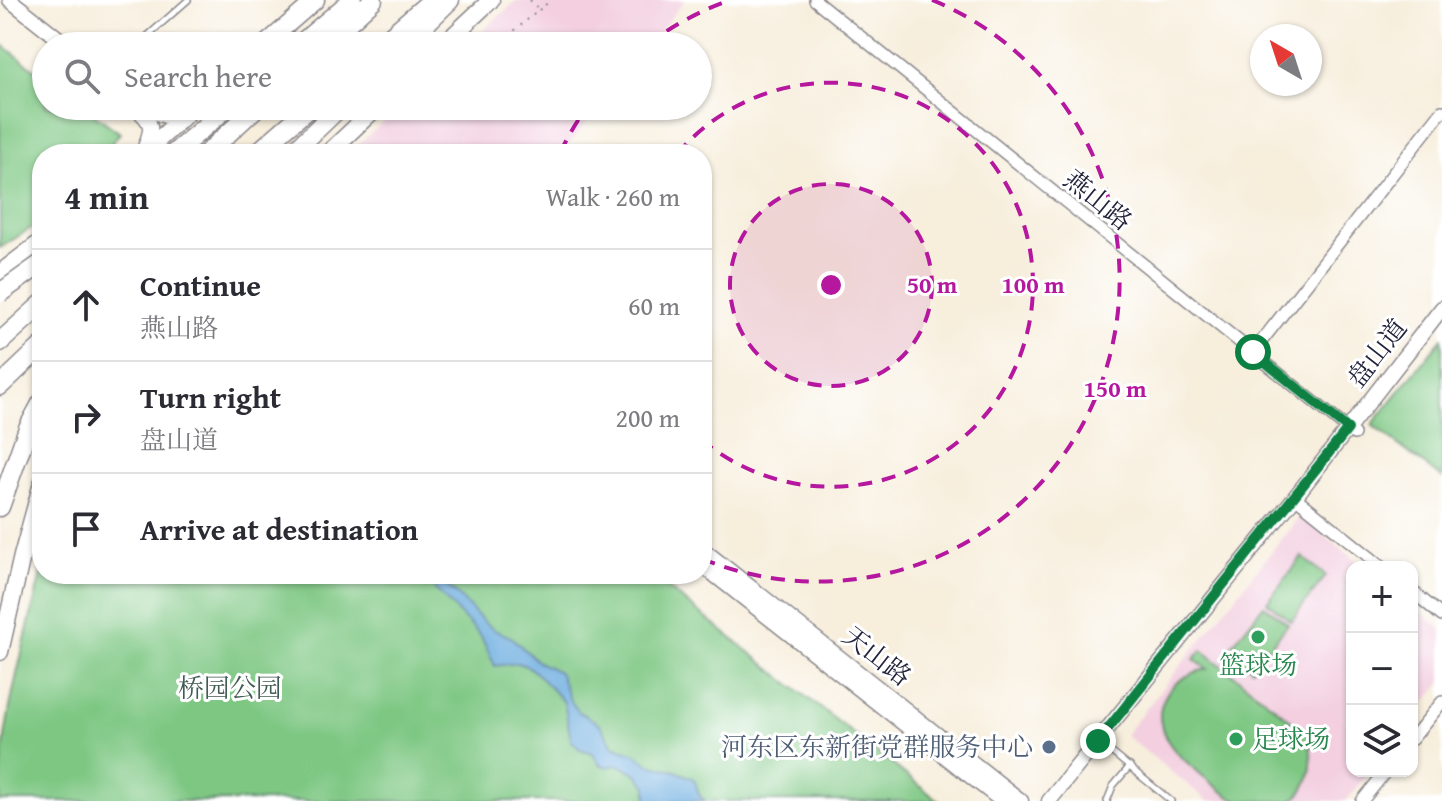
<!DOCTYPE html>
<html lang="en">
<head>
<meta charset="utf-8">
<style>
  body { margin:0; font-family:"Gentium Book Plus","Noto Serif SC",serif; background:#f2f2f3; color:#2b2b33 }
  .controls { position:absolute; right:24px; bottom:24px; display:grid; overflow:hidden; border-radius:16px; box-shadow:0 2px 6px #0004 }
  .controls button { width:72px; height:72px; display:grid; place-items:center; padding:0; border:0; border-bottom:2px solid #e1e1e2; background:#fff; color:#2b2b33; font:40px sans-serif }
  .compass { position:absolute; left:1250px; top:24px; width:72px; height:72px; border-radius:50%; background:#fff; box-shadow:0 2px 6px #0004; rotate:321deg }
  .stop { position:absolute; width:24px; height:24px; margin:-18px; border:6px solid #0b8043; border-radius:50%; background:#fff }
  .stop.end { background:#0b8043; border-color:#fff; box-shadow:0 2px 8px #0008 }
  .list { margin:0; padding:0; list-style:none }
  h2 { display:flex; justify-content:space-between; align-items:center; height:104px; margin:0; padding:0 32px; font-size:34px }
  h2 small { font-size:26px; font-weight:400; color:#7c7c81 }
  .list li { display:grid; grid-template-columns:52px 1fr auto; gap:24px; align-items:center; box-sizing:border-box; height:112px; padding:0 32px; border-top:2px solid #e1e1e2 }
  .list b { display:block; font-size:30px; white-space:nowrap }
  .list p { margin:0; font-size:26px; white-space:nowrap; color:#7c7c81 }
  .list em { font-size:26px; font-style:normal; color:#7c7c81 }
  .icon { flex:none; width:44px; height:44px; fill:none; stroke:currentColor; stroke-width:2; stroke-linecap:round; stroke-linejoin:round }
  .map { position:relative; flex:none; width:1442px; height:801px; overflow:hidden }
  .search { position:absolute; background:#fff; box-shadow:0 2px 6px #0004; left:32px; top:32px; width:680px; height:88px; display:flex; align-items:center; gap:20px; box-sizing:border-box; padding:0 28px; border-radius:44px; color:#7c7c81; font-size:30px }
  .panel { position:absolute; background:#fff; box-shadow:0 2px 6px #0004; left:32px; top:144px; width:680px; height:440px; border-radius:32px }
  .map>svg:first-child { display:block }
</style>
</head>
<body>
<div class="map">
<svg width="1442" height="801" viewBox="0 0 1442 801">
  <rect width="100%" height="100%" fill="#fff"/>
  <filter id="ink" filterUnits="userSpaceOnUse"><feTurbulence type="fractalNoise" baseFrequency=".0125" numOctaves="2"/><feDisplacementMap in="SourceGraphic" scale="16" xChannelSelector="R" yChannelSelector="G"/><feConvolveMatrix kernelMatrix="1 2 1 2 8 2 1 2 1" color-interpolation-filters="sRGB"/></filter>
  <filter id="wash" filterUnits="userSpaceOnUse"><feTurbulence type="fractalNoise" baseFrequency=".006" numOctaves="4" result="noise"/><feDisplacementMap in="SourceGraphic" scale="32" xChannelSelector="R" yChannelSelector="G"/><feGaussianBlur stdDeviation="1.8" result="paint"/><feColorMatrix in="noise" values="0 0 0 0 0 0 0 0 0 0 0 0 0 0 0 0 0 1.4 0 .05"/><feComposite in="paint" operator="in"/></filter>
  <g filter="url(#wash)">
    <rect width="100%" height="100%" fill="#f7eedc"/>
    <path fill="#f3cfe0" d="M517,0H685L648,46H466Z
      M401,106H600L561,154H348Z
      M1300,516L1364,567H1352V771H1370L1346,801H1208L1125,735Z
      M1412,605L1442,629V681L1412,719Z"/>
    <path fill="#7ec783" stroke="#50745f" stroke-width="2" d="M0,43L46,78V106H83L120,133L103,154H42V221L0,248Z
      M1442,338V478L1372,425Z
      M1302,557L1326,576L1291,621L1267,602Z
      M42,569V574H650L939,801H0C0,723 25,645 42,569Z
      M1264,605L1288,624L1252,669L1228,650Z
      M1202,650L1315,739L1310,747C1314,764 1309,795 1289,801C1281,801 1267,801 1258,801C1250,801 1241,801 1234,799C1221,792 1180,758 1172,747C1145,712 1167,677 1207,669L1194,659Z"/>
    <path fill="#6bacdf" stroke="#46678d" stroke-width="2" d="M406,574H434L453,591L484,622L494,630L511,637L538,662L559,672L570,700L579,712L600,724L613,746L638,755L648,764L676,771L694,779L700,797L707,801H647V786L636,773L619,765L607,767L599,764L593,753L580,749L571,740L564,702L539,676L529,667L517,663L495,666L481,636L433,587Z"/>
  </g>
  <g filter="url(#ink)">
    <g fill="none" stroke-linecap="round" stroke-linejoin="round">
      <defs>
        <path id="service" d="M136,46L188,0
          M1099,742L1171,801
          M1107,801L1113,786L1130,766"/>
        <path id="minor" d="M815,0L1354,434
          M1253,352L1442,111
          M1295,497L1382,567
          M1412,591L1442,616
          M1412,739L1442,702
          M1362,801L1386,771"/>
        <path id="tertiary" d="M10,0L68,46
          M133,106C155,123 153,128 143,152
          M146,106C160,116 170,120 187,113
          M702,549L1021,801
          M702,565L1002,801
          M1049,801L1295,497L1442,308"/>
        <path id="secondary" d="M263,46L316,0
          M442,46L491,0
          M143,154L195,106
          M327,154L378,106
          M0,273L42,241
          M0,652L22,556L42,483"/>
        <path id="trunk" d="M298,46L352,0
          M323,46L373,0
          M379,46L432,0
          M403,46L450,0
          M173,154L229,106
          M206,154L258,106
          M256,154L311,106
          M291,154L341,106
          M0,342L42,304
          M0,386L42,346
          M0,507L28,428L42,402"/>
      </defs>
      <use href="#service" stroke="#8c888c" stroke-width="8"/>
      <use href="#minor" stroke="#8c888c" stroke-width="14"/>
      <use href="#tertiary" stroke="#8c888c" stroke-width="17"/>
      <use href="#secondary" stroke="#8c888c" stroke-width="19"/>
      <use href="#trunk" stroke="#8c888c" stroke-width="21"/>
      <path stroke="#8c888c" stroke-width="2" stroke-dasharray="2 6" stroke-linecap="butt" d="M530,0L540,11
        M496,46L551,0"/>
      <use href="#service" stroke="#fff" stroke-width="5"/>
      <use href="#minor" stroke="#fff" stroke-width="11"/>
      <use href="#tertiary" stroke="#fff" stroke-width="14"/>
      <use href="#secondary" stroke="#fff" stroke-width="16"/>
      <use href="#trunk" stroke="#fff" stroke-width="18"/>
      <defs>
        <path id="trunk-bridge" d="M0,293L42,263"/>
      </defs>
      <use href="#trunk-bridge" stroke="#8c888c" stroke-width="21" stroke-linecap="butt"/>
      <use href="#trunk-bridge" stroke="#fff" stroke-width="18"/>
    </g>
  </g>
  <g fill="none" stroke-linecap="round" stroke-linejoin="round" filter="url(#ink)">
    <path stroke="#0b8043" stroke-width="10" d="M1098,741L1348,429L1253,352"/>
  </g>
  <circle cx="831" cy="285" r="101" fill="#b5179e" fill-opacity=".12"/>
  <g fill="none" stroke="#b5179e" stroke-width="4" stroke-dasharray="14 10">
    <circle cx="831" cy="285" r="101"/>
    <path d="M677 154A202 202 0 1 1 703 441"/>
    <path d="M560 153A302 302 0 0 1 587 107M647 45A302 302 0 0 1 730 0M932 0A302 302 0 1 1 703 559"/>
  </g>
  <g fill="#2e9e5b" stroke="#fff" stroke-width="3">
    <circle cx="1258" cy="637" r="8"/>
    <circle cx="1236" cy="739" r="8"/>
  </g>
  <circle fill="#5c6f8a" stroke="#fff" stroke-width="3" cx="1049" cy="747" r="8"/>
  <g text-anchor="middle" stroke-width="6" stroke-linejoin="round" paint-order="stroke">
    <g font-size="26" fill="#22223b" stroke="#fff">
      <text transform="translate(1098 200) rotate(39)" y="9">燕山路</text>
      <text transform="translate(1377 353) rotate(-52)" y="9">盘山道</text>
      <text transform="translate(877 656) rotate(38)" y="9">天山路</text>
    </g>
    <g font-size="26" fill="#27864d" stroke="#fff">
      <text x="1258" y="674">篮球场</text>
      <text x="1252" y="748" text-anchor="start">足球场</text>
    </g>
    <g font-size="26" fill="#425c54" stroke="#fff">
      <text x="230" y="697">桥园公园</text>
    </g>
    <g font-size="26" fill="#4e5e75" stroke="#fff" text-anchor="end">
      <text x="1033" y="756">河东区东新街党群服务中心</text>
    </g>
  </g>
  <circle cx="831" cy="285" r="12" fill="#b5179e" stroke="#fff" stroke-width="4"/>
  <g font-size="24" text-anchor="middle" font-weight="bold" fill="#b5179e" stroke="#fff" stroke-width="6" stroke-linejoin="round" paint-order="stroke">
    <text x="932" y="293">50 m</text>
    <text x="1033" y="293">100 m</text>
    <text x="1115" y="397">150 m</text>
  </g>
</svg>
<div class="controls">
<button>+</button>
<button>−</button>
<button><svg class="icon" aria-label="layers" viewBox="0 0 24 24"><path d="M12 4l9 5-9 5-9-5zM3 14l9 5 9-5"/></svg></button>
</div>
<svg class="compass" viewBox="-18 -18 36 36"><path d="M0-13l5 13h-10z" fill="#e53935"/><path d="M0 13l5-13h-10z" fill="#7c7c81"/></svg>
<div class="stop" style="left:1253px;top:352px"></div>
<div class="stop end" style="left:1098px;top:741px"></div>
<div class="search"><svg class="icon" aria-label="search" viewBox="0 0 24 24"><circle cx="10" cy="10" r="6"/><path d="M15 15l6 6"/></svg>Search here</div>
<section class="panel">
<h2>4 min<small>Walk · 260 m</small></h2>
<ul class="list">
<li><svg class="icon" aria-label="ahead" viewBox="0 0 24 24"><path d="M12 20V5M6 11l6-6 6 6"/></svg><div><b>Continue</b><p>燕山路</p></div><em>60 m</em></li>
<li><svg class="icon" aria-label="right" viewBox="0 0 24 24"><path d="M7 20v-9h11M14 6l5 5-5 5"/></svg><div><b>Turn right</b><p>盘山道</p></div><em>200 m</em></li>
<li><svg class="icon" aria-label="arrive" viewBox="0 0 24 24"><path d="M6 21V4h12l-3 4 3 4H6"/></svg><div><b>Arrive at destination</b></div></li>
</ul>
</section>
</div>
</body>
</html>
